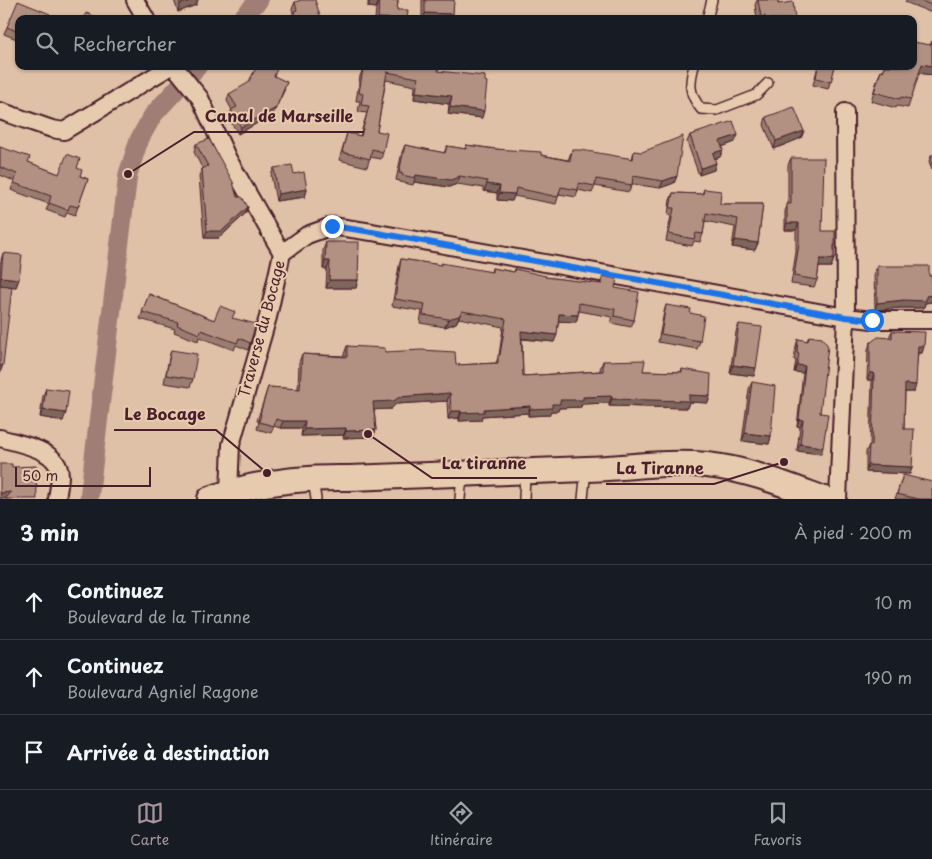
<!DOCTYPE html>
<html lang="fr">
<head>
<meta charset="utf-8">
<style>
  body { margin:0; font-family:"Playpen Sans",sans-serif; background:#20242c; color:#f1f3f6 }
  .scale { position:absolute; left:15px; bottom:12px; width:136px; box-sizing:border-box; padding-left:5px; border:2px solid #4a1f2b; border-top:0; font-size:14px; line-height:18px; white-space:nowrap; color:#4a1f2b; -webkit-text-stroke:4px #e7cbae; paint-order:stroke }
  .stop { position:absolute; width:15px; height:15px; margin:-11px; border:4px solid #1a73e8; border-radius:50%; background:#fff }
  .stop.end { background:#1a73e8; border-color:#fff; box-shadow:0 1px 5px #0008 }
  .list { margin:0; padding:0; list-style:none }
  h2 { display:flex; justify-content:space-between; align-items:center; height:65px; margin:0; padding:0 20px; font-size:21px }
  h2 small { font-size:16px; font-weight:400; color:#9ea1a6 }
  .list li { display:grid; grid-template-columns:32px 1fr auto; gap:15px; align-items:center; box-sizing:border-box; height:75px; padding:0 20px; border-top:1px solid #363941 }
  .list b { display:block; font-size:19px; white-space:nowrap }
  .list p { margin:0; font-size:16px; white-space:nowrap; color:#9ea1a6 }
  .list em { font-size:16px; font-style:normal; color:#9ea1a6 }
  .icon { flex:none; width:28px; height:28px; fill:none; stroke:currentColor; stroke-width:2; stroke-linecap:round; stroke-linejoin:round }
  .map { position:relative; flex:none; width:932px; height:499px; overflow:hidden }
  .search { position:absolute; background:#171b24; box-shadow:0 1px 4px #0004; left:15px; right:15px; top:15px; height:55px; display:flex; align-items:center; gap:12px; box-sizing:border-box; padding:0 18px; border-radius:10px; color:#9ea1a6; font-size:19px }
  .sheet { height:290px; background:#171b24 }
  nav { display:flex; justify-content:space-around; align-items:center; box-sizing:border-box; height:70px; border-top:1px solid #363941; background:#171b24; font-size:14px; color:#9ea1a6 }
  nav a { display:grid; justify-items:center; gap:2px }
  nav .on { color:#a6949b }
  .map>svg:first-child { display:block }
</style>
</head>
<body>
<div class="map">
<svg width="932" height="499" viewBox="0 0 932 499">
  <rect width="100%" height="100%" fill="#dec1a6"/>
  <filter id="ink" filterUnits="userSpaceOnUse"><feTurbulence type="fractalNoise" baseFrequency=".02" numOctaves="2"/><feDisplacementMap in="SourceGraphic" scale="10" xChannelSelector="R" yChannelSelector="G"/><feConvolveMatrix kernelMatrix="1 2 1 2 8 2 1 2 1" color-interpolation-filters="sRGB"/></filter>
  <g filter="url(#ink)">
    <g fill="none" stroke-linecap="round" stroke-linejoin="round">
      <path stroke="#a17e74" stroke-width="19" d="M241,19L259,0
        M89,499L128,174L139,140L153,115L198,66"/>
      <defs>
        <path id="lane" d="M707,19L712,0
          M694,66C689,84 689,94 701,109L717,110L756,95L768,83
          M313,480L316,499
          M460,499L462,474
          M524,499L525,473
          M583,499L586,469"/>
        <path id="street" d="M135,0L146,19
          M174,66L200,98L228,159L282,253L268,317L231,445L229,491L232,499
          M0,111L52,129L64,131L171,66
          M282,253L307,235L332,226L372,232L846,317L845,112
          M0,438C20,444 59,449 60,475C60,483 58,491 57,499
          M838,499L846,317L872,320H932"/>
        <path id="secondary" d="M210,499C254,482 303,477 350,478C429,475 507,472 586,469C626,468 666,461 707,465C747,469 786,485 824,499"/>
      </defs>
      <use href="#lane" stroke="#4a1f2b" stroke-width="12"/>
      <use href="#street" stroke="#4a1f2b" stroke-width="20"/>
      <use href="#secondary" stroke="#4a1f2b" stroke-width="28"/>
      <use href="#lane" stroke="#e7cbae" stroke-width="9"/>
      <use href="#street" stroke="#e7cbae" stroke-width="16"/>
      <use href="#secondary" stroke="#e7cbae" stroke-width="24"/>
    </g>
    <path fill="#997d70" stroke="#4a1f2b" d="M174,0H198L196,5L178,12Z
      M368,0H398L397,10L407,19H375L376,8L368,7Z
      M422,0H454L452,19H422Z
      M757,0H778V4L795,19H757L755,5Z
      M906,0H932V13L905,2Z
      M295,2L321,19H292L293,13L292,9Z
      M19,19V40L4,34L7,27Z
      M932,41V75L919,73L908,108L897,106L896,108L871,101L877,80L881,71H882L884,66H913L930,45Z
      M372,66H436L438,71L482,118L448,114L449,104L414,99L415,86L386,80L377,131L383,152L381,159L370,157L367,167L339,160L347,133L360,136L367,113L358,112L360,101H356L360,76L363,69L367,70L368,67H371Z
      M818,66H835L828,89L813,85Z
      M274,76L285,89L273,114L238,134L228,117L232,110L227,101L229,94Z
      M766,117L804,131L801,138L774,149L764,125Z
      M690,135L735,142L722,147L720,157L715,159L714,170L699,175L687,142Z
      M196,144L237,197L248,207L245,214L219,238H204L199,176L202,168L194,152Z
      M405,145L444,153L447,146L465,149L466,145L541,155L568,160L572,150L632,159L634,151L677,176L674,183L660,188L632,184L629,192L595,186L592,193L578,190L576,197L559,194L556,204L514,196L512,201L497,200V193L484,191V188L457,184L449,187L414,182L413,185L400,182V181L396,180L402,152Z
      M0,147L28,162L59,174L77,168L80,176L88,179L75,215L67,212L65,217L46,210L49,204L11,190L14,181L0,175Z
      M932,154V170L929,161Z
      M791,158L822,231L835,245L834,249V259L831,267H819L817,280L814,287L791,284L796,252V230H785V211L788,204V165Z
      M274,168L294,174L307,189L305,197L276,201L271,175Z
      M704,189L720,204H763L758,243L755,250L732,247L735,227L705,221L703,234L700,242L694,241L692,246L666,241L671,216L668,215L670,200L673,193L702,194Z
      M326,242L358,280L356,288H326L327,269H323V250Z
      M3,253L19,279L16,287L0,285V264Z
      M401,259L440,265L491,272L492,268L514,272L515,269L545,277L600,284L603,276L615,288L634,320L631,327L611,323L612,317L579,311L578,315L576,322L559,321L554,342L522,339L523,376L600,371V369L603,361L643,371L681,372L682,369L710,396L708,403L689,402L687,408L609,406V403L582,404L581,407L559,408L558,411H551L549,415L528,416V413L482,416L481,420L459,421V418L448,419L447,401L396,404L391,409H374L376,430L373,437L343,438L344,435L301,436L302,428H280L274,426L271,433L257,429L259,422L257,421L268,387L298,389L299,362L302,354L344,356V354L347,346L385,352L456,365L496,363L499,355L503,327L459,318L456,323L445,327L420,323L422,311L392,306L399,266Z
      M877,266L932,276V302L925,303L924,308H901L875,310L874,273Z
      M149,294L214,320L232,318L250,343L248,350L236,345L234,350L199,337L198,341L174,332L175,329L140,319Z
      M666,305L690,313L700,341L697,349L658,342L664,312Z
      M739,324L754,376L730,373L736,332Z
      M892,331L924,346L922,353H918L914,392H905L904,429L912,467L910,474L866,472V452L869,445H870L872,380H867L868,350L870,343L889,337Z
      M809,336L820,413L821,454L797,451L800,427L797,426L803,373L794,372L796,360H794L796,346L798,339L807,341Z
      M171,350L193,379L190,387L164,383L169,358Z
      M752,382L771,436L769,444L742,441L749,389Z
      M46,388L63,421L40,417L43,396Z
      M903,475L932,499H895Z"/>
    <path fill="#7d665b" stroke="#4a1f2b" d="M193,0H198L196,5L178,12L180,4Z
      M370,0H379L376,8L368,7Z
      M425,13L453,14L452,19H423Z
      M922,64L932,66V75L918,73Z
      M287,82L273,114L238,134L241,127Z
      M416,92L452,96L449,104L414,99Z
      M450,107L484,111L482,118L448,114Z
      M804,131L801,138L774,149L776,141Z
      M738,135L735,142L718,148L720,141Z
      M723,150L720,157L710,160L713,153Z
      M716,163L714,170L699,175L701,168Z
      M416,175L460,176L457,184L449,187L414,182Z
      M677,176L674,183L660,188L663,181Z
      M487,184L500,186L497,193L484,191Z
      M307,189L305,197L276,201L278,194Z
      M499,193L515,194L512,201L497,200Z
      M248,207L245,214L219,238H204L207,231Z
      M787,223H799L796,230H785Z
      M735,240L758,243L755,250L732,247Z
      M820,259H834L831,267H817Z
      M325,261H330L327,269H323Z
      M1,277L19,279L16,287L0,285Z
      M329,280H358L356,288H326Z
      M932,295V302L925,303L924,308H901L875,310L877,303L904,300Z
      M462,311L456,323L445,327L448,319Z
      M559,314L578,315L576,322L557,321Z
      M521,331L557,335L554,342L519,338Z
      M918,346H924L922,353H915Z
      M3,365L0,373V366Z
      M733,365L756,368L754,376L730,373Z
      M797,365L805,366L803,373L794,372Z
      M870,373H874L872,380H867Z
      M905,384L916,385L914,392H902Z
      M450,393L447,401L396,404L391,409L370,410L373,402L399,397Z
      M689,395L710,396L708,403L689,402L687,408L609,406L612,399Z
      M612,396L609,403L582,404L581,407L559,408L558,411H551L549,415L528,416L530,409L552,404L560,400L583,397Z
      M530,406L528,413L482,416L481,420L459,421L461,413L484,409Z
      M43,410L66,413L63,421L40,417Z
      M451,411H461L459,418L448,419Z
      M799,419L803,420L800,427L797,426Z
      M283,421H305L302,428H280Z
      M346,428L344,435L301,436L304,429Z
      M376,430L373,437L343,438L346,431Z
      M745,433L771,436L769,444L742,441Z
      M800,444L823,447L821,454L797,451Z
      M868,465L912,467L910,474L866,472Z
      M12,492L9,499H0V493Z"/>
    <path fill="#b29182" stroke="#4a1f2b" d="M179,0H193L180,4Z
      M301,0H315L321,19H297L294,11L297,10L295,2Z
      M379,0H398L397,10H408L407,19L378,18Z
      M425,0H454L453,14L425,13Z
      M758,0H778V4L793,2L795,19H765V16L761,17Z
      M918,0H932V5Z
      M18,1L50,14L49,19H19V32L7,27Z
      M86,13L102,19H84Z
      M932,41V66L922,64L911,99L901,97L900,99L874,92L881,71L883,72L885,66H913V42L931,45Z
      M257,66H271L277,69L274,76L287,82L276,108L241,127L231,110L237,107L229,94L248,83Z
      M373,66H436L439,67L438,71L485,76V81L487,82L484,111L450,107L452,96L416,92L418,78L387,72L377,131L387,133L383,152L372,149L370,159L342,152L347,133L361,136L369,106L361,105L363,94L359,93L363,69L368,70V67H373Z
      M818,66H835L831,82L816,78Z
      M794,107L804,131L776,141L766,117Z
      M733,121L738,135L720,141L723,150L713,153L716,163L701,168L690,135Z
      M683,136L677,176L663,181L633,176L632,185L596,179L595,186L579,183L578,190L561,187L558,197L516,188L515,194L499,193L500,186L487,184V181L460,176L451,180L416,175L415,178L402,175V173H399L405,145L445,153L447,146L466,149V145L495,149L541,152V155L570,161L572,150H581L633,159L634,151L642,152Z
      M209,139L233,182L237,197H242L248,207L222,231H207L202,169L208,166L196,144Z
      M0,147L30,157L28,162L59,174L67,154L80,159L77,168L82,170L80,176L88,179L78,207L70,205L68,210L49,203L51,196L14,183L17,174L0,167Z
      M791,158H824L822,231H835V245H834V259H820L817,280L794,276L799,244V223H787V204H791Z
      M292,165L294,174L304,172L307,189L278,194L274,168Z
      M704,189L721,191L720,204H763L758,243L735,240L738,219L706,213L703,234L696,233L694,239L669,234L674,208H670L673,193L703,194Z
      M326,242H359L358,280H329L330,261H325Z
      M3,253L22,255L19,279L1,277Z
      M401,259L441,265V263L492,272V268L514,272L515,269L546,276L545,277L602,284L603,276L617,279L615,288L639,292L634,320L614,316L615,309L579,303L578,315L559,314L557,335L521,331L523,376L603,371V361L645,360L643,371L682,372V369L711,374L710,396L689,395V401L612,399V396L583,397V400H560V404H552V408L530,409V406L484,409V412L461,413V411H451L450,393L399,397L394,401L373,402L376,430L346,431V428L304,429L305,421H283L276,419L274,426L259,422L261,414H260L268,387L300,389L302,354L347,357V346L385,348V352L421,350L455,352L456,365L498,363V355H500L506,319L462,311L459,316L448,319L423,315L425,304L395,299Z
      M877,266H929V276H932V295L926,296V301L904,300L877,303Z
      M0,285L12,287L3,365L0,366Z
      M149,294L214,320L220,306L235,312L232,318L256,324L250,343L239,338L237,343L201,330L200,334L177,325L178,322L142,312Z
      M666,305L691,309L690,313L704,316L700,341L661,334Z
      M739,324L762,327L756,368L733,365Z
      M892,331L925,332L924,346H918L916,385L905,384L904,429H914L912,467L868,465L869,445L872,446L874,373H870V343L878,337L892,338Z
      M809,336L822,338L828,346L820,413L828,414L823,447L800,444L803,420L799,419L805,366L797,365L799,353H797L798,339L808,341Z
      M171,350L197,354L193,379L166,375Z
      M752,382L775,386L771,436L745,433Z
      M46,388L69,391L66,413L43,410Z
      M0,464H12V467L36,466L37,499H5L12,492L0,493Z
      M903,475L932,482V499H919L897,494Z"/>
  </g>
  <g fill="none" stroke-linecap="round" stroke-linejoin="round" filter="url(#ink)">
    <path stroke="#1a73e8" stroke-width="6" d="M332,226L372,232L846,317L872,320"/>
  </g>
  <g text-anchor="middle" stroke-width="4" stroke-linejoin="round" paint-order="stroke">
    <g font-size="15" fill="#4a1f2b" stroke="#e7cbae">
      <text transform="translate(262 329) rotate(-75)" y="5">Traverse du Bocage</text>
    </g>
  </g>
  <path fill="none" stroke="#4a1f2b" stroke-width="2" d="M128 174L194 132H364M267 473L216 430H114M368 434L432 478H537M784 462L714 484H606"/>
  <g fill="#4a1f2b" stroke="#e7cbae" stroke-width="2">
    <circle cx="128" cy="174" r="5"/>
    <circle cx="267" cy="473" r="5"/>
    <circle cx="368" cy="434" r="5"/>
    <circle cx="784" cy="462" r="5"/>
  </g>
  <g font-size="16" text-anchor="middle" font-weight="bold" fill="#4a1f2b" stroke="#e7cbae" stroke-width="4" stroke-linejoin="round" paint-order="stroke">
    <text x="279" y="122">Canal de Marseille</text>
    <text x="165" y="420">Le Bocage</text>
    <text x="484" y="469">La tiranne</text>
    <text x="660" y="474">La Tiranne</text>
  </g>
</svg>
<div class="scale">50 m</div>
<div class="stop" style="left:872px;top:320px"></div>
<div class="stop end" style="left:332px;top:226px"></div>
<div class="search"><svg class="icon" aria-label="search" viewBox="0 0 24 24"><circle cx="10" cy="10" r="6"/><path d="M15 15l6 6"/></svg>Rechercher</div>
</div>
<section class="sheet">
<h2>3 min<small>À pied · 200 m</small></h2>
<ul class="list">
<li><svg class="icon" aria-label="ahead" viewBox="0 0 24 24"><path d="M12 20V5M6 11l6-6 6 6"/></svg><div><b>Continuez</b><p>Boulevard de la Tiranne</p></div><em>10 m</em></li>
<li><svg class="icon" aria-label="ahead" viewBox="0 0 24 24"><path d="M12 20V5M6 11l6-6 6 6"/></svg><div><b>Continuez</b><p>Boulevard Agniel Ragone</p></div><em>190 m</em></li>
<li><svg class="icon" aria-label="arrive" viewBox="0 0 24 24"><path d="M6 21V4h12l-3 4 3 4H6"/></svg><div><b>Arrivée à destination</b></div></li>
</ul>
</section>
<nav>
<a class="on"><svg class="icon" aria-label="map" viewBox="0 0 24 24"><path d="M3 6l6-2 6 2 6-2v14l-6 2-6-2-6 2zM9 4v14M15 6v14"/></svg>Carte</a>
<a><svg class="icon" aria-label="directions" viewBox="0 0 24 24"><path d="M12 3l9 9-9 9-9-9zM9 14v-3h6M13 9l2 2-2 2"/></svg>Itinéraire</a>
<a><svg class="icon" aria-label="saved" viewBox="0 0 24 24"><path d="M7 4h10v16l-5-4-5 4z"/></svg>Favoris</a>
</nav>
</body>
</html>
